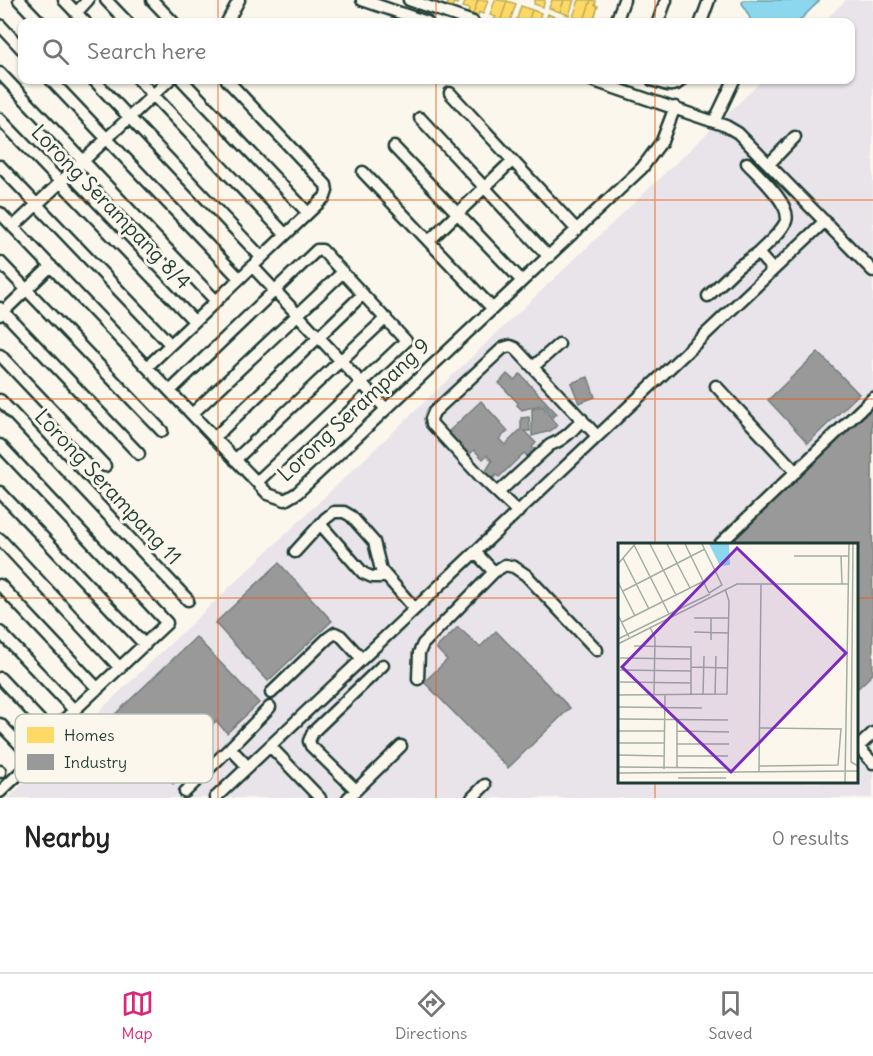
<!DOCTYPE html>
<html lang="en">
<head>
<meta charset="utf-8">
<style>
  body { margin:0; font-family:Delius,sans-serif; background:#f6f6f6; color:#222 }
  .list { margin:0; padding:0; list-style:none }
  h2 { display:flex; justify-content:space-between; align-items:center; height:78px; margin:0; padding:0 24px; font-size:26px }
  h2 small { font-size:20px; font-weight:400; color:#767676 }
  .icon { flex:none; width:33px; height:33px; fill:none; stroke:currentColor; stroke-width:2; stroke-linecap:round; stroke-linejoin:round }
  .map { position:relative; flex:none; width:873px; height:798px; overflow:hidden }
  .search { position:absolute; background:#fff; box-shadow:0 2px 4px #0004; left:18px; right:18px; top:18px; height:66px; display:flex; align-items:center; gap:15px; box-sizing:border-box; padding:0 21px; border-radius:12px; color:#767676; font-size:22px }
  .sheet { height:174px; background:#fff }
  nav { display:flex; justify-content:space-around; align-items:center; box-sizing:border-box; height:84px; border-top:2px solid #e0e0e0; background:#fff; font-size:16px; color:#767676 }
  nav a { display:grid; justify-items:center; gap:3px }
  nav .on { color:#db2777 }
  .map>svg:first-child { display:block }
</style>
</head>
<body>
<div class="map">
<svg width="873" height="798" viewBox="0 0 873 798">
  <rect width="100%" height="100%" fill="#fbf7ec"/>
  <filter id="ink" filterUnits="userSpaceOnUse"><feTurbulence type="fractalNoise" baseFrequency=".0167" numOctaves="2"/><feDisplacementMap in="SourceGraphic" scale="12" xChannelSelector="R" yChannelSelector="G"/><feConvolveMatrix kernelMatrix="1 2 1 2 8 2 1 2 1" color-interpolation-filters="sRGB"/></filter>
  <g filter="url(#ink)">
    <path fill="#e8e4ea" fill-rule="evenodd" d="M846,0H873V798H8L763,80H850V22H823ZM620,544H856V782H620Z"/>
    <path fill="#8dd7ee" stroke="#6199a4" stroke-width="1.5" d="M743,0H820L798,22H752L742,3Z"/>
    <path fill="#ffd966" stroke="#bcaa57" stroke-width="1.5" d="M449,0H459L457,4L454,3L452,7L447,5Z
      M466,0H478L473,14L468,13L469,9L463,7Z
      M478,0H488L483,14L479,12L478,16L473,14Z
      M495,0L507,1L500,22L494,20L496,17L490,15Z
      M535,0H545L543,7L534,4Z
      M552,0H564L560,12L549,8Z
      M564,0H574L569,15L560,12Z
      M579,0H591L584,20L573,17Z
      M591,0L596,1L595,5L598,6L593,22L584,20Z
      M507,1L516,4L510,21L506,20L505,22H500Z
      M521,6L532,10L528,22H516Z
      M532,10L541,13L538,22H528Z
      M548,14L559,19L557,22H545Z"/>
    <path fill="#999" stroke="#747d7b" stroke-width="1.5" d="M818,352L859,394L808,443L768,400Z
      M507,374L514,380L520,374L557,414L553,417L544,404L522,410L517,405L518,403L499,383Z
      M588,377L595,397L579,403L571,383Z
      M481,401L508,431L499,439L505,445L521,429V418L529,417L530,431H524L536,443L532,447L538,453L531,460L524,453L499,477L496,475L493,479L486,471L492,461L487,455L483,459L474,450L468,456L447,433Z
      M543,406L557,426L550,431L532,436V409Z
      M872,407L873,674L856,690V544H726Z
      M279,563L332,621L268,681L215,623Z
      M458,627L480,647L496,631L570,708L508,768L424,682L447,660L436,648Z
      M196,637L259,703L227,733L216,721L201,736L212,747L173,784L110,719Z"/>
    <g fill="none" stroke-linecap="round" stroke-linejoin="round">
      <defs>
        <path id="minor" d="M19,0L40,22
          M64,0L85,22
          M106,0L127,22
          M152,0L173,22
          M362,0L427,22
          M409,0L473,22
          M76,13L88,0
          M227,22L239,0
          M616,22L624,0
          M658,22L666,0
          M701,22L709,0
          M0,25L22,49
          M0,73L215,300
          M51,80L239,278
          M94,80L261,257
          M139,80L285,234
          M182,80L308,213
          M591,80L726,126L738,133L873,271
          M652,80C662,83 674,90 681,80
          M450,93L577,230
          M420,118L549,257
          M0,119L194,321
          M714,122L734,80
          M394,147L522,281
          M747,163C758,175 792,205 786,221C781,233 767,244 758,253L773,270
          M770,163L795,137
          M0,166L170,344
          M363,172L492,308
          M0,213L268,494L285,500L297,493L642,168L662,141L675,107
          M13,227L169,80
          M429,241L512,161
          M0,262L162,431
          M252,266L386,409
          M708,296L738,267L758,253
          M0,308L139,454
          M0,315L51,266
          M0,355L105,466
          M147,367L325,197L327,191L326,185L227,80
          M533,367L559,344
          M716,386L796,472
          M170,391L317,250H322L406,341L257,482
          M0,400L188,600
          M192,414L343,272
          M214,438L363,294
          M0,445L167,623L30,752L26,751L0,724
          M235,460L386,318
          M0,492L145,645
          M499,492L550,445C564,440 573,431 582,419
          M518,512L480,476L432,424L431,419L434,412L503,348L510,346L515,348L597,436
          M321,525L363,573L372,577H385
          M0,539L120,668
          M720,544L873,398
          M295,552L325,519L334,512H344L351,516L374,542L381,570L415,609
          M494,572L505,565L514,567L526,575L597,650
          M0,585L98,689
          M0,632L75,711
          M0,678L51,732
          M418,679L419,653L423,644L494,572L475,552
          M271,693L328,638L335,633L341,636L362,659
          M856,745L873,763
          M270,746L320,798
          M858,747L873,733
          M248,767L230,748L270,707
          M0,771V772
          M356,790L311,746L309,741L313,732L383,665
          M0,792L29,764
          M185,792L230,748
          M215,798L825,221
          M348,798L401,746
          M472,798L485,785"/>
      </defs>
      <use href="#minor" stroke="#1f3d34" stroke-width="15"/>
      <use href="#minor" stroke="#fbf7ec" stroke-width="10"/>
    </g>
  </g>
  <path fill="none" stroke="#e8590c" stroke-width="1.5" stroke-opacity="0.55" d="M218,0V22M436,0V22M655,0V22M218,80V798M436,80V798M655,80V544M0,200H873M0,399H873M0,598H620M856,598H873M655,782V798"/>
  <g text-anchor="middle" stroke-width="6" stroke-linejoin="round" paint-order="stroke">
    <g font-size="21" fill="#1f3d34" stroke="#fbf7ec">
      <text transform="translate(111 207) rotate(46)" y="7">Lorong Serampang 8/4</text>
      <text transform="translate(354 410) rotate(-43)" y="7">Lorong Serampang 9</text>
      <text transform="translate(108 487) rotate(47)" y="7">Lorong Serampang 11</text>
    </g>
  </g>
  <g transform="translate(618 543)">
    <rect width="240" height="240" fill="#fbf7ec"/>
    <path d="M91,1H111L112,22L102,23Z" fill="#8dd7ee"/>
    <path fill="none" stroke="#a3ada2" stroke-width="1.5" d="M32,1L58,52M49,1L72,45M67,1L91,50M84,1L104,42L91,50M235,1L233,219L240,223M16,2L51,71M176,13H231M223,13L224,41M5,15L31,66M0,21L17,1M0,39L17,73M5,48L87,6M0,72L11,94M76,75H111M4,79L86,38M32,84L37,95L36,152M76,89L111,90M0,96L92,51M93,97V75M0,101L119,41H230M16,103L73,104V152M2,115L73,116M73,124L110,125M2,127L73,128M2,139L73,140M0,152L109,151L111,58L107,46M85,152L86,113M97,152L98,113M0,164L84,165M0,176L110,177M141,185L224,186M0,188H46M59,188L111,189M0,200H46M59,201H111M0,212L46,213M59,213H110M141,223L220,222L223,186M0,224L109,225M59,225V177M46,226L47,152M141,229L143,41M0,230L240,228M60,235H108M227,239L231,1"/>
    <path fill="#7b2cbf" fill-opacity="0.15" stroke="#7b2cbf" stroke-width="3" d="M119,5L228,110L113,229L4,124Z"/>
    <rect width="240" height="240" fill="none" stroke="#1f3d34" stroke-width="3"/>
  </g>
  <rect x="15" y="714" width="198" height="69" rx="9" fill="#fbf7ec" stroke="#b9bfb5" stroke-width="1.5"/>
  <rect x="27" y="727" width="27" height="16" fill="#ffd966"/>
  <rect x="27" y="754" width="27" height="16" fill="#999"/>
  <g font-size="16" fill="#1f3d34">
    <text x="64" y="741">Homes</text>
    <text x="64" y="768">Industry</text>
  </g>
</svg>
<div class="search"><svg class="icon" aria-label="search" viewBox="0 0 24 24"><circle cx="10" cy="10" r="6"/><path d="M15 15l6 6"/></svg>Search here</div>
</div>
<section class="sheet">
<h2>Nearby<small>0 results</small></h2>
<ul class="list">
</ul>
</section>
<nav>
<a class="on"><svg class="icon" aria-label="map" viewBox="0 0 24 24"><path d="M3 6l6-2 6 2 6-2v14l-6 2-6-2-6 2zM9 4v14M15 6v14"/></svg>Map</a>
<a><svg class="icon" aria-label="directions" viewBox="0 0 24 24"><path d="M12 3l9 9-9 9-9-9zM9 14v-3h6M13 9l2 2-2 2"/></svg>Directions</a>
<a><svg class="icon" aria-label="saved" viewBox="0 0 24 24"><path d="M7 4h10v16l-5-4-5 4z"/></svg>Saved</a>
</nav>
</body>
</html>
